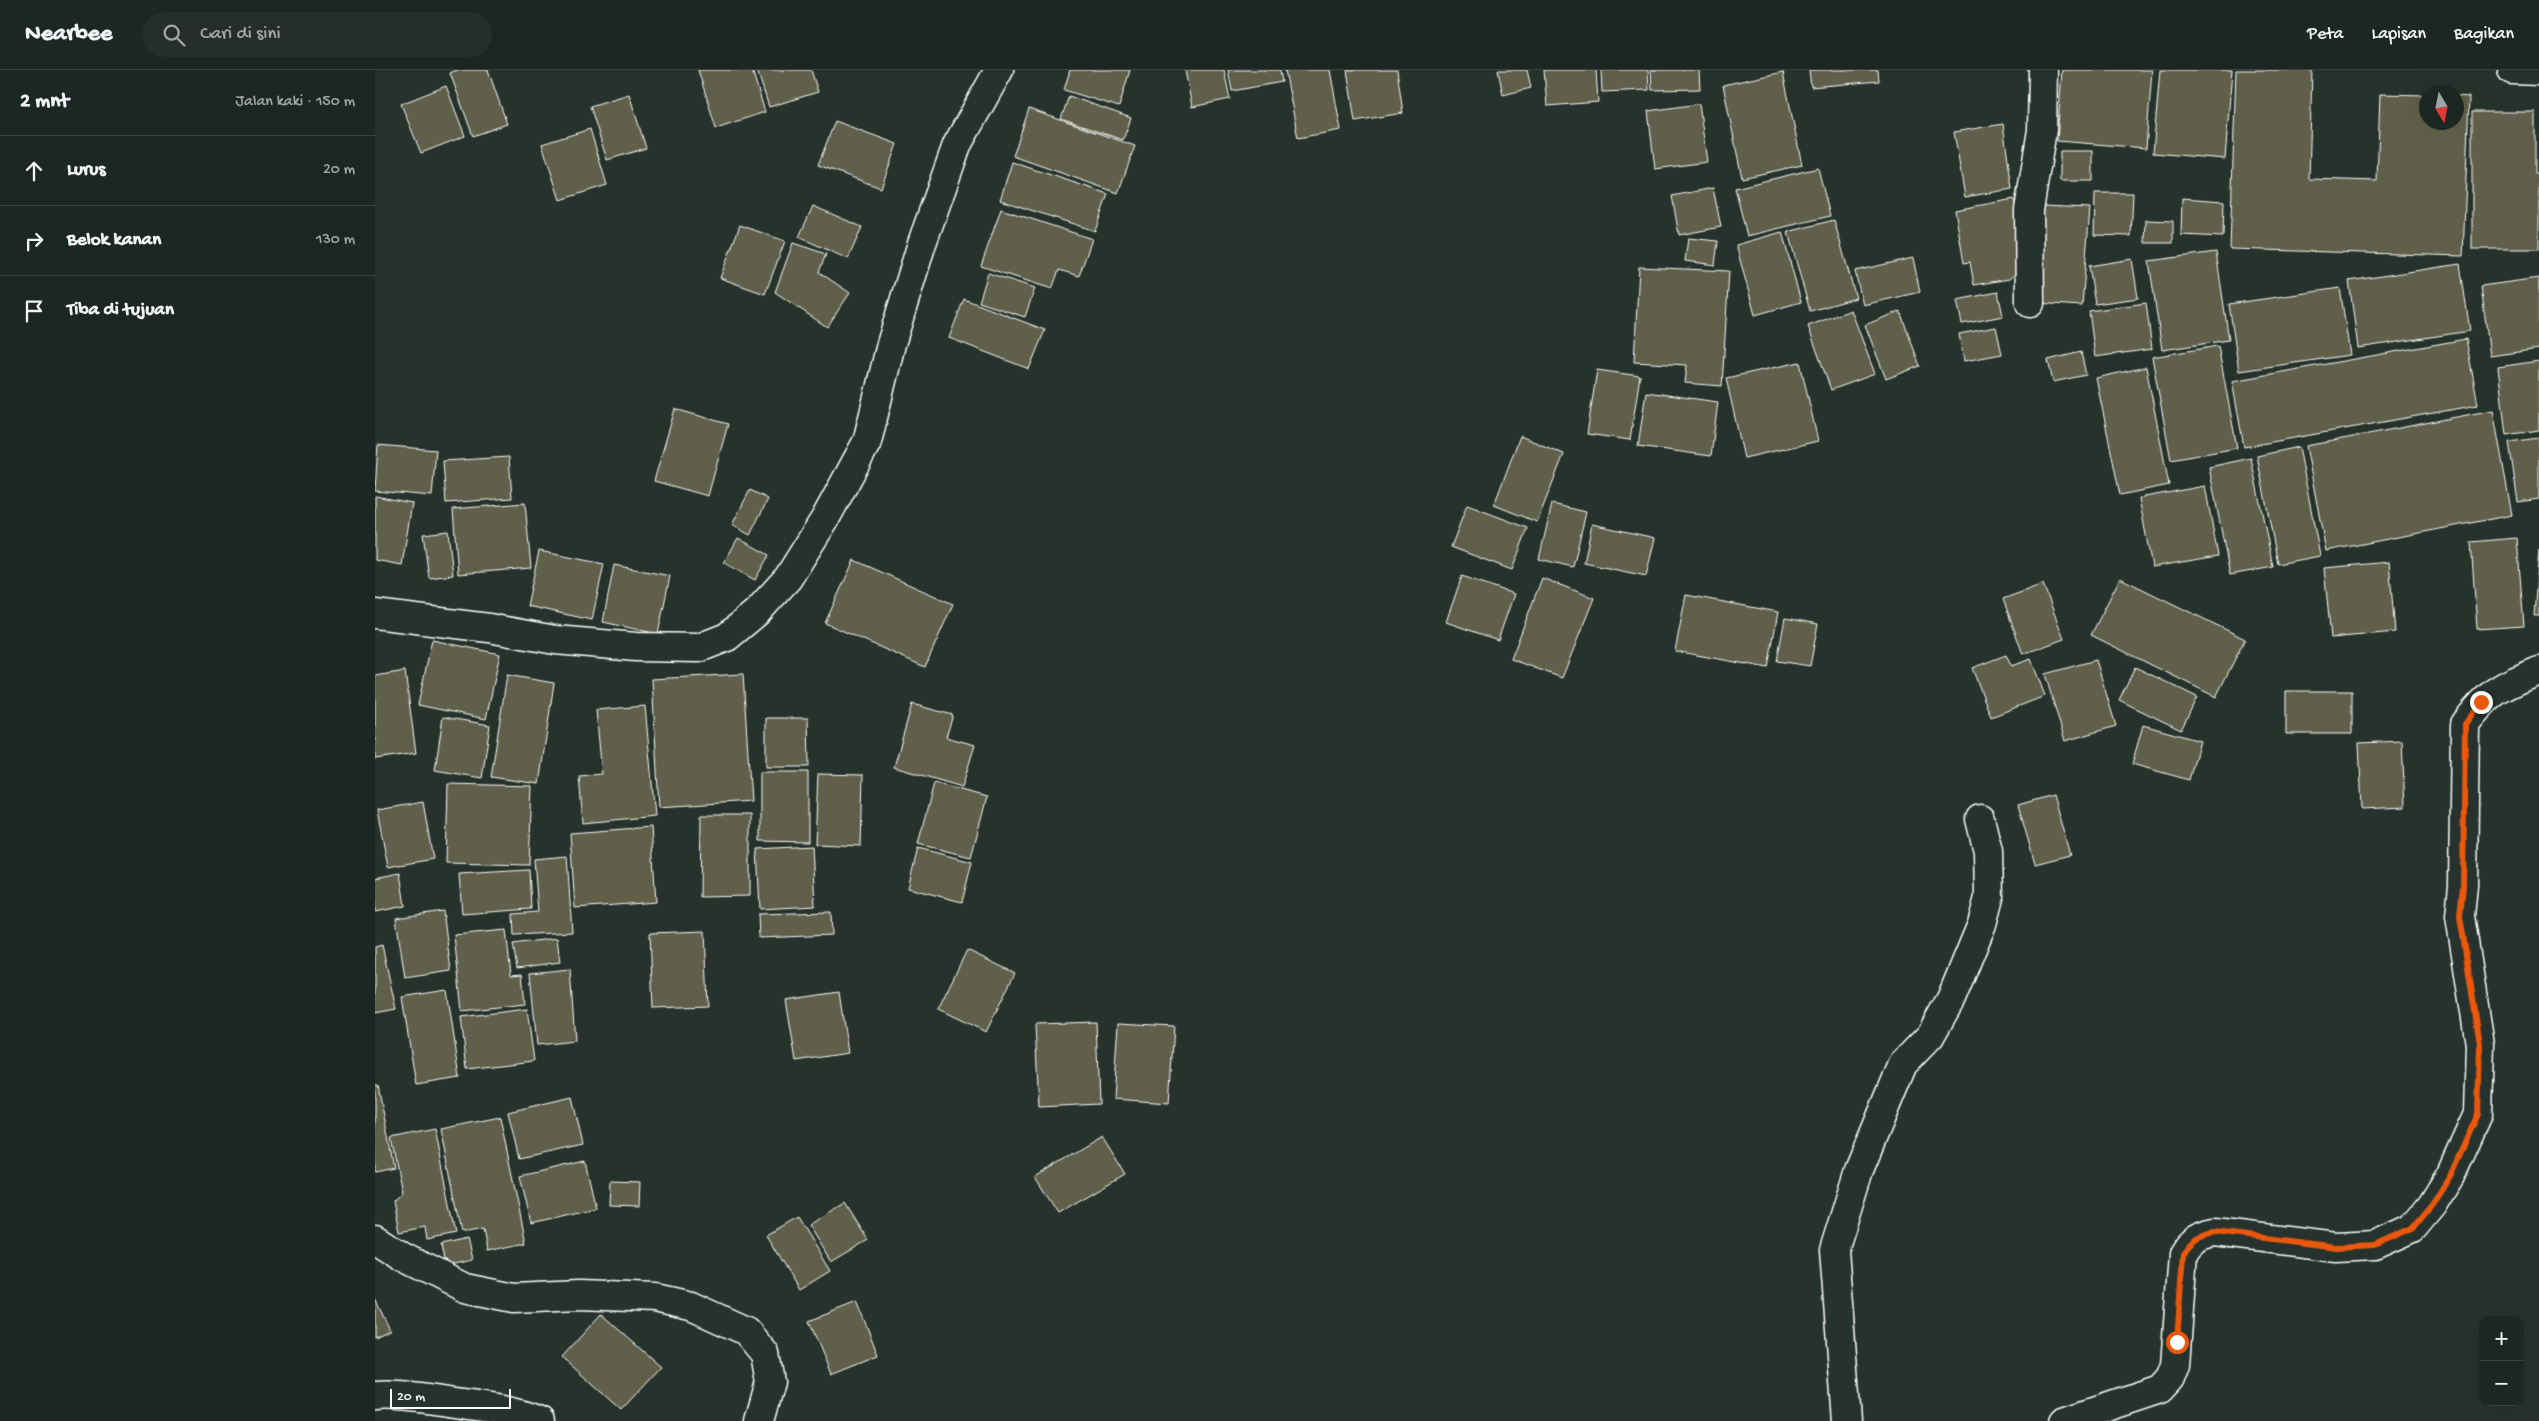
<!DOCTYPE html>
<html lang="id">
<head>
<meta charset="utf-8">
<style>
  body { margin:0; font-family:"Gochi Hand",sans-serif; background:#252e2a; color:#f1f3f6 }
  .controls { position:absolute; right:15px; bottom:15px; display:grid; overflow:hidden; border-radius:10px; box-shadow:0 5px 20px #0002 }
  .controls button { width:45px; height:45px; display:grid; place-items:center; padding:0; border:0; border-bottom:1px solid #3a4340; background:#1c2622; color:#f1f3f6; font:25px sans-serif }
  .compass { position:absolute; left:2044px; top:15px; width:45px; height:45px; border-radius:50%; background:#1c2622; box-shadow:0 5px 20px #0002; rotate:170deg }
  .scale { position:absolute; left:15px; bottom:12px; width:121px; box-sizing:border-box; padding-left:5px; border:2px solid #fff; border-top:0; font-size:14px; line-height:18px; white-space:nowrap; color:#fff; -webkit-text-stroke:4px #26332d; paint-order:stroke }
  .stop { position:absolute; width:15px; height:15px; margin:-11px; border:4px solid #ea580c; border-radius:50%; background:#fff }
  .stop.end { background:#ea580c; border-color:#fff; box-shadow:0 1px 5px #0008 }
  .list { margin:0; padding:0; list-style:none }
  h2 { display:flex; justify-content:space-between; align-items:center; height:65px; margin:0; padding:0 20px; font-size:21px }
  h2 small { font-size:16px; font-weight:400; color:#a0a5a5 }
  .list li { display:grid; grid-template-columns:32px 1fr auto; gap:15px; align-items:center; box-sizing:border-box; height:70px; padding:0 20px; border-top:1px solid #3a4340 }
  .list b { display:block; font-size:19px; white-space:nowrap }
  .list em { font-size:16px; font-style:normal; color:#a0a5a5 }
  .icon { flex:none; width:28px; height:28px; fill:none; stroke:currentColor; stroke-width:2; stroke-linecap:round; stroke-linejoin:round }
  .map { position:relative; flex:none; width:2164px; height:1351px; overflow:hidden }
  header { display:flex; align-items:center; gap:30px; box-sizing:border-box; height:70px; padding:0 25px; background:#1c2622; border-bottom:1px solid #3a4340 }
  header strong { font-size:24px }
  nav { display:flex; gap:28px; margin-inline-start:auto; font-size:18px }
  .search { width:350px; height:45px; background:#252e2a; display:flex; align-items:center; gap:12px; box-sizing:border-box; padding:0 18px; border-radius:28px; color:#a0a5a5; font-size:19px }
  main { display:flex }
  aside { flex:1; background:#1c2622 }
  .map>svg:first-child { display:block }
</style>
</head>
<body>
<header>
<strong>Nearbee</strong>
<div class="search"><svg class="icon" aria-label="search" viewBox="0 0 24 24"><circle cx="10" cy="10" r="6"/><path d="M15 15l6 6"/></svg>Cari di sini</div>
<nav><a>Peta</a><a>Lapisan</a><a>Bagikan</a></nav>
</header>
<main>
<aside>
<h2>2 mnt<small>Jalan kaki · 150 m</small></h2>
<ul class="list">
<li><svg class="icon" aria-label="ahead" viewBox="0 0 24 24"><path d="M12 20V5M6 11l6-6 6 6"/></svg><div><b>Lurus</b></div><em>20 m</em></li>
<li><svg class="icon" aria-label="right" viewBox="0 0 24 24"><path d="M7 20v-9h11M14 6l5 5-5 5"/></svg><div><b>Belok kanan</b></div><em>130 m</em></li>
<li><svg class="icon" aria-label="arrive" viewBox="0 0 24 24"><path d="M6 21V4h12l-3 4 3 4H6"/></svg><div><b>Tiba di tujuan</b></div></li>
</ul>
</aside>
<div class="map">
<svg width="2164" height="1351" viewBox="0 0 2164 1351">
  <rect width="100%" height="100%" fill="#26332d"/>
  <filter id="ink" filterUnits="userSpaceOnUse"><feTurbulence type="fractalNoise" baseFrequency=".02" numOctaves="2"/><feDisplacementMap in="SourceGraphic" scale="10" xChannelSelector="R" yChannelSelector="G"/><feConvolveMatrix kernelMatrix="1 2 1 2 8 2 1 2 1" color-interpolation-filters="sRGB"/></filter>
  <g filter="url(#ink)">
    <path fill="#605e4a" stroke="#fff" d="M82,0H113L132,54L98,66L75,3Z
      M323,0H377L390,42L341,58Z
      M382,0H436L443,22L394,37Z
      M695,0H755L744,37L689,20Z
      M810,0H849L855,29L817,37Z
      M853,0H905L907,12L857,21Z
      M910,0H955L966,60L923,68Z
      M972,0H1022L1028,43L980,51Z
      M1123,0H1152L1156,18L1128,25Z
      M1169,0H1221L1223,32L1172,36Z
      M1226,0H1273L1274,20L1227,22Z
      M1276,0H1324L1325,19L1277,20Z
      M1434,0H1503L1504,11L1436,17Z
      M1687,0H1777L1771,78L1682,71Z
      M1785,0H1857L1850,89L1778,83Z
      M1861,0H1937L1934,109L2002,111L2005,24L2052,25V52H2082V26L2094,27L2088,186L1855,179Z
      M1408,2L1427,95L1367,108L1348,15Z
      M71,16L90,66L46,83L26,34Z
      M254,24L271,78L232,90L215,36Z
      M694,26L756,48L748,70L686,49Z
      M1324,34L1332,92L1280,99L1273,41Z
      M654,39L760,76L743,123L638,86Z
      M2097,42H2160V104H2164V179H2097Z
      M460,51L522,74L506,118L443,95Z
      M1628,54L1637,119L1590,127L1579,62Z
      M215,59L232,115L185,130L167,74Z
      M1685,81H1718V111H1685Z
      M637,92L733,124L720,161L625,130Z
      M1443,98L1455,146L1372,166L1360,118Z
      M1338,118L1346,157L1304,165L1297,126Z
      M1720,123H1758L1756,166L1719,165Z
      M1807,128L1849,131L1848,167L1806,165Z
      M1639,129L1651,195L1634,209L1599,215L1595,192L1589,193L1580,140Z
      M438,136L487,157L473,189L424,167Z
      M1668,136L1715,138L1707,236L1661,233Z
      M626,139L717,169L704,206L684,200L677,219L606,196Z
      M1459,150L1481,228L1435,241L1413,162Z
      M1771,150L1798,151V173H1770Z
      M365,155L410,171L390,224L345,208Z
      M1407,162L1426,232L1380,245L1361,175Z
      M1313,168L1343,171L1340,195L1310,191Z
      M418,173L451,184L444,202L475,223L452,257L400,222Z
      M1841,182L1854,270L1787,280L1774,191Z
      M1538,188L1545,222L1488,235L1480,201Z
      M1757,189L1763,228L1720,234L1714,196Z
      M2085,194L2095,261L1983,278L1974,211Z
      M1264,197L1354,201L1347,316L1310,313L1312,295L1259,292Z
      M613,203L660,218L650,247L604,232Z
      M2164,208V279L2115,286L2106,216Z
      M1965,218L1975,285L1864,301L1854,234Z
      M1623,222L1628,246L1587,254L1582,230Z
      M589,229L670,260L654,299L574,268Z
      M1771,233L1777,279L1720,287L1714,241Z
      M1476,240L1500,304L1456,320L1433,256Z
      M1525,241L1545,296L1511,309L1490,255Z
      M1621,257L1627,284L1589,291L1584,264Z
      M2091,269L2103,335L1869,377L1857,311Z
      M1843,276L1862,378L1796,390L1777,287Z
      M1706,282L1711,305L1678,312L1673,290Z
      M2164,291V360L2131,365L2123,297Z
      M1425,292L1443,371L1369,388L1351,308Z
      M1771,297L1794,415L1745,425L1721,308Z
      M1222,300L1265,306L1255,370L1212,364Z
      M1271,322L1343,332L1336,386L1263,376Z
      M300,339L353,354L333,426L279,411Z
      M2118,340L2137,445L1951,481L1931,376Z
      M1145,366L1189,384L1162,452L1119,435Z
      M2164,368V429L2143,432L2134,372Z
      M3,375L61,380L57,426L0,421Z
      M1924,377L1945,486L1903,494L1882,386Z
      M134,387L137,428L71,433L68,391Z
      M1876,388L1898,497L1855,505L1834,397Z
      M1830,416L1843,486L1777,497L1764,428Z
      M375,420L393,429L375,465L357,455Z
      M0,426L37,433L27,495L0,490Z
      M150,433L156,498L83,504L78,439Z
      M1177,434L1211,442L1198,497L1164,489Z
      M1092,435L1153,458L1137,500L1076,477Z
      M1217,454L1280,468L1271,506L1209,493Z
      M73,461L78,505L54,508L48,464Z
      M363,468L394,485L380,510L349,493Z
      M2142,468L2149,556L2102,559L2096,472Z
      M2164,479V546H2159Z
      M164,481L229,494L217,550L152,536Z
      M479,490L578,534L550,597L450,553Z
      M2014,492L2020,562L1956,568L1949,498Z
      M239,495L295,506L283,564L228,552Z
      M1087,506L1139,524L1123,570L1071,552Z
      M1167,508L1219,528L1187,608L1136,589Z
      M1745,508L1870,569L1841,627L1716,565Z
      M1668,514L1689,569L1648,584L1628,529Z
      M1311,525L1403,542L1393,598L1300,581Z
      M1410,548L1443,554L1435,596L1402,591Z
      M57,570L125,584L111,649L43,635Z
      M1631,585L1636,596L1656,589L1670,626L1616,647L1597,598Z
      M1721,590L1741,656L1690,671L1670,604Z
      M1760,597L1822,627L1806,660L1744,630Z
      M30,601L41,683L0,689V606Z
      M368,604L376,731L284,737L277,609Z
      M132,605L179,613L164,714L116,707Z
      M1911,621H1977V664H1911Z
      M537,634L578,645L571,667L600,675L587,717L519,697Z
      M270,636L280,746L208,753L204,706L227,704L221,640Z
      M68,647L115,655L107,708L60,700Z
      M391,648H433L434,697H391Z
      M1768,655L1825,671L1814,710L1757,694Z
      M2027,671L2030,737L1987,739L1984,673Z
      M385,702H433V772L385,771Z
      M443,704L488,705L486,776L440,774Z
      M559,713L612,727L596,787L543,774Z
      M73,714L157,716L154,795L71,793Z
      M1678,725L1695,785L1660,794L1643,735Z
      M48,732L58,789L13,797L2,740Z
      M326,745H375V826L325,827Z
      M276,757L281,832L200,838L195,763Z
      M437,776L440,836L385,839L382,779Z
      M543,778L597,792L587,832L533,818Z
      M192,786L197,862L139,865L138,844L163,842L159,789Z
      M154,800L156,839L87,844L84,804Z
      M25,803L30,836L0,842V808Z
      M68,841L76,901L30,908L21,848Z
      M456,842L457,865L384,868L383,844Z
      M131,860L136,905L147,904L150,934L87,941L79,865Z
      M330,861L333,936L278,938L275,863Z
      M182,868L185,892L142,898L138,874Z
      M7,875L21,939L0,943V877Z
      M592,880L640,903L611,962L563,939Z
      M195,899L200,971L162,975L155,903Z
      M72,920L85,1008L41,1015L27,927Z
      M464,922L473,983L421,991L411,930Z
      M152,939L159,991L92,999L86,947Z
      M721,952L724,1034L664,1037L660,954Z
      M743,953L799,956L794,1033L738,1029Z
      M0,1015H3L19,1098L0,1102Z
      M197,1027L208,1075L144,1089L133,1042Z
      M125,1047L151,1173L112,1181L108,1159L87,1163L66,1059Z
      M60,1059L81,1164L52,1170L50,1157L24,1162L18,1131L27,1122L16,1068Z
      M727,1067L750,1104L683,1143L660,1107Z
      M210,1091L221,1138L156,1153L145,1106Z
      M235,1111L265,1112L264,1136L234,1135Z
      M470,1133L493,1170L456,1192L433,1155Z
      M422,1147L455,1201L424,1220L391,1165Z
      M92,1169L97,1190L70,1196L66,1175Z
      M0,1229L15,1260L0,1267Z
      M482,1232L503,1285L456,1304L434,1251Z
      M226,1244L286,1297L246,1340L187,1287Z"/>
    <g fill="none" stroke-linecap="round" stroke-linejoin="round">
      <defs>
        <path id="minor" d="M1655,233L1654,140L1667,60L1668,0
          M1472,1351L1459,1180L1484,1100L1528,994L1555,966L1576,929L1607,854L1614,828L1613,781L1605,749
          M1689,1351L1785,1319L1795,1308L1800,1295L1808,1183C1816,1169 1824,1165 1840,1162L1961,1177L2000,1175L2038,1158L2057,1135L2075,1106L2103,1044L2105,974L2085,846L2088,815L2090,654C2116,620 2125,617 2164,601"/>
        <path id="secondary" d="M2137,0L2164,1
          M0,544L114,558L180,570L261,577L324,578L352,567L382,542L413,508L450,449L492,372L516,274L547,173L582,75L624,0
          M0,1169L28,1187L90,1218L139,1228L204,1225L280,1228L316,1236L371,1261L390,1284L395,1312L384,1351
          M0,1326C22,1324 44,1328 66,1331C100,1336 132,1338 165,1351"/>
      </defs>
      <use href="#minor" stroke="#fff" stroke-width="31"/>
      <use href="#secondary" stroke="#fff" stroke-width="31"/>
      <use href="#minor" stroke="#26332d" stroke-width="28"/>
      <use href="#secondary" stroke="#26332d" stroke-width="28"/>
    </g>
  </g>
  <g fill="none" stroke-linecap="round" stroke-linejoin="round" filter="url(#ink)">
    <path stroke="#ea580c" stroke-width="6" d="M1802,1272L1808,1183C1816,1169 1824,1165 1840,1162L1961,1177L2000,1175L2038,1158L2057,1135L2075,1106L2103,1044L2105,974L2085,846L2088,816L2090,654L2106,632"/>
  </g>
</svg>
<div class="controls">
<button>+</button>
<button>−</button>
</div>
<svg class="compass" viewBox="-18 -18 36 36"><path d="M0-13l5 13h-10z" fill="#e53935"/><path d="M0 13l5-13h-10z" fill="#a0a5a5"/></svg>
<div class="scale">20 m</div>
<div class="stop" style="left:1802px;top:1272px"></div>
<div class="stop end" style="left:2106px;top:632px"></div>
</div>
</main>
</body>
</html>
